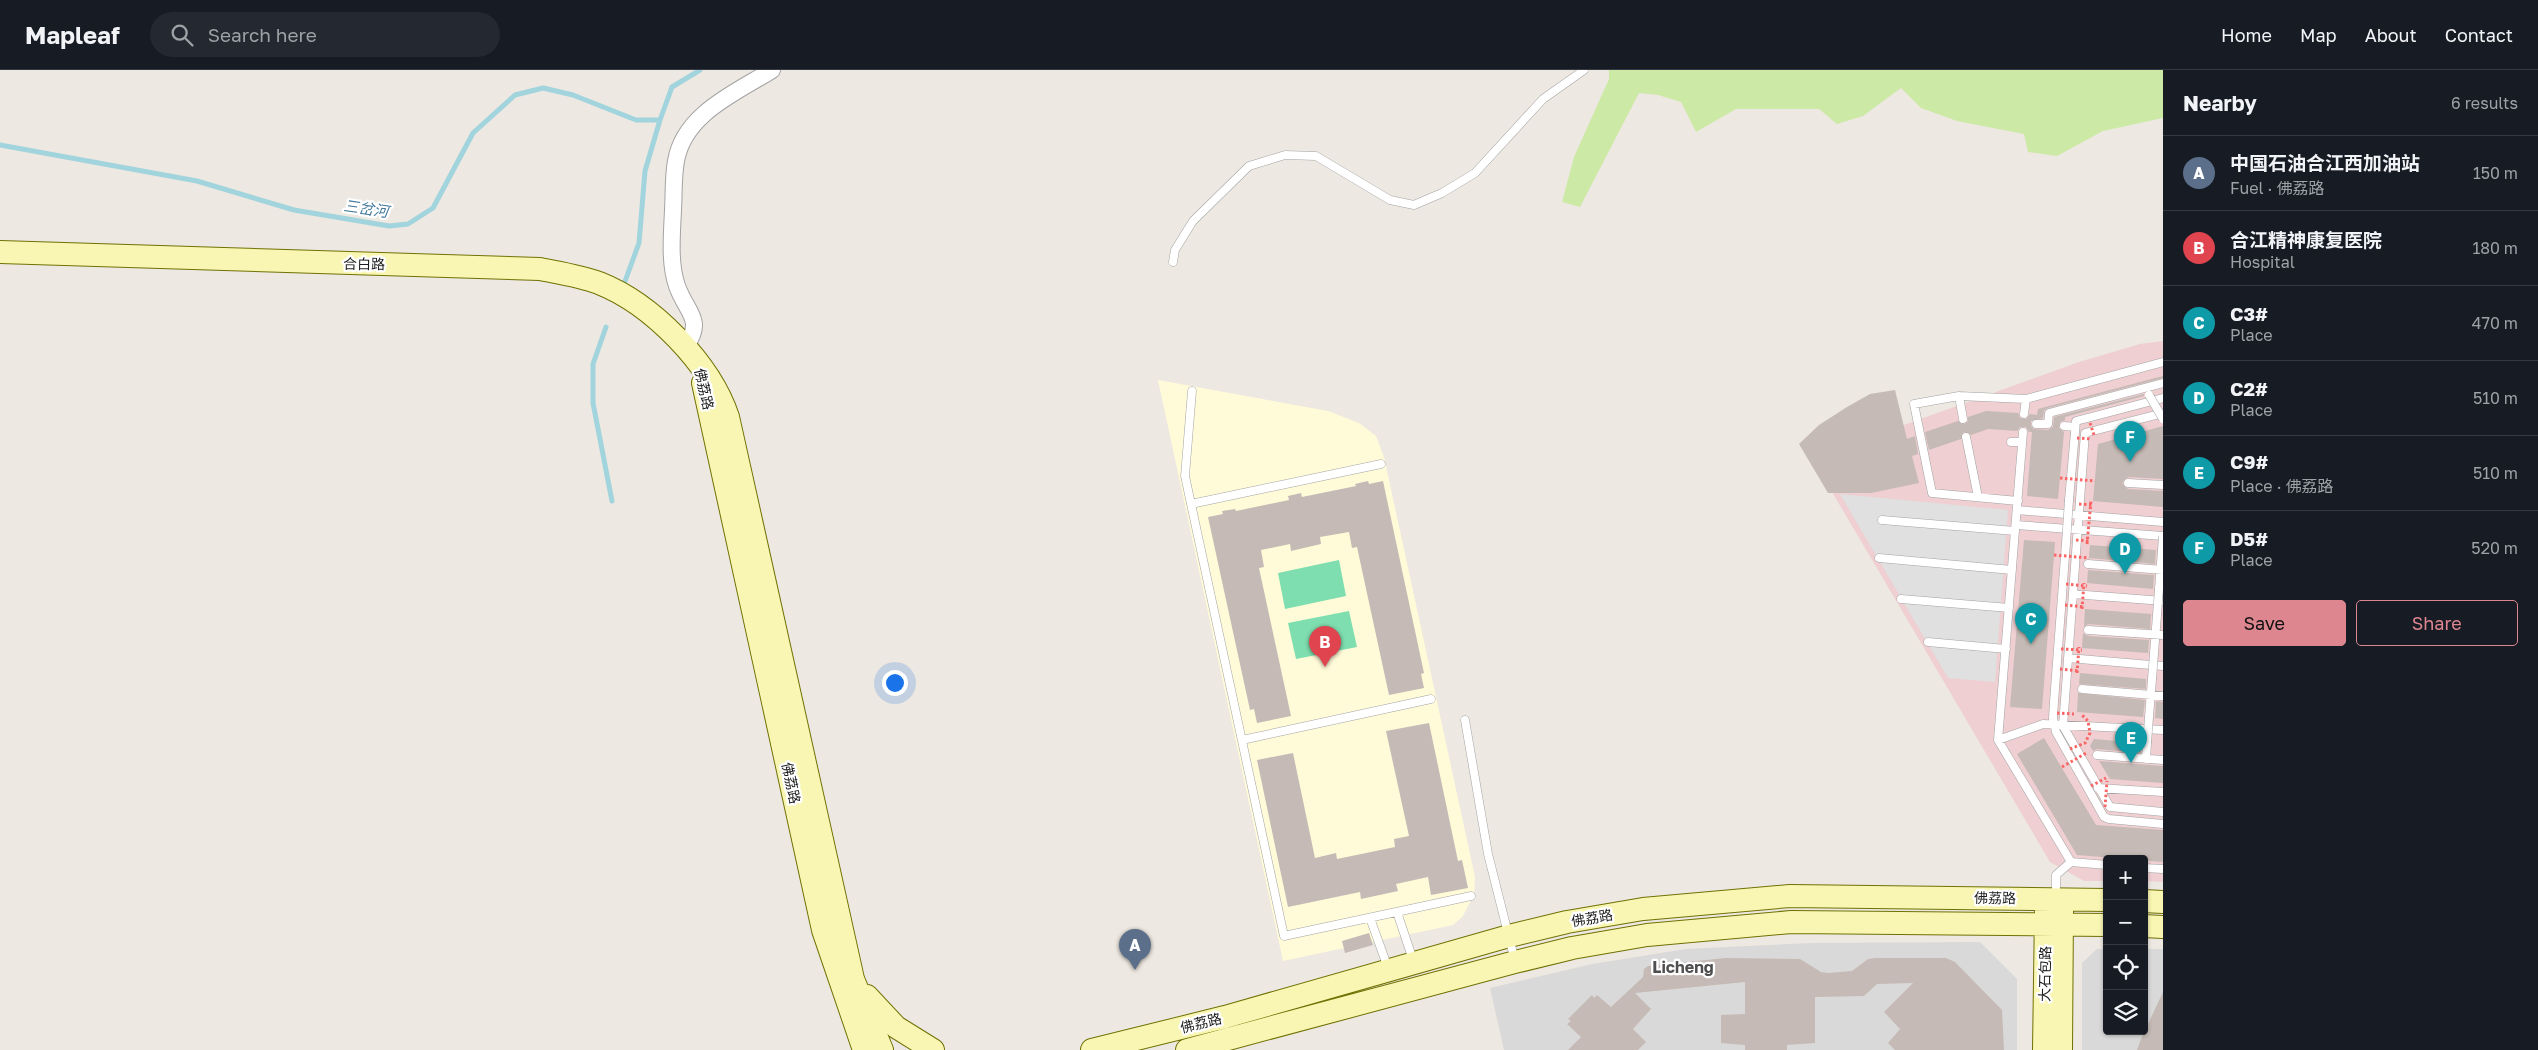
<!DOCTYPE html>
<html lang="en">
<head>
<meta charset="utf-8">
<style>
  body { margin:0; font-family:"Golos Text","Noto Sans SC",sans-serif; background:#242831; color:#f1f3f6 }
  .controls { position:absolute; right:15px; bottom:15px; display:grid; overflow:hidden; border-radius:5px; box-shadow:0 1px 4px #0004 }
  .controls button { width:45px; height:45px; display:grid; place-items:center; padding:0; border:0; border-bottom:1px solid #363941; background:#171b24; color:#f1f3f6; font:25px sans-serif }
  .you { position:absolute; left:894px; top:612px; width:18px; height:18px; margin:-12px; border:4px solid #fff; border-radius:50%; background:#1a73e8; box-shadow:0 0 0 8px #1a73e833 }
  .badge { display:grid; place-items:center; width:32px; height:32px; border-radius:50%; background:#de8690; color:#fff; font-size:16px; font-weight:700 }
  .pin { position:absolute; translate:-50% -41px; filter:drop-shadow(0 1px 2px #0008) }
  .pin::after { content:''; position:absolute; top:26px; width:18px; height:15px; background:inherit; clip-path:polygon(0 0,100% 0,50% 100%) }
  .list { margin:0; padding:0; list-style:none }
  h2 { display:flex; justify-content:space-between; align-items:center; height:65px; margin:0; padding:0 20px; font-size:21px }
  h2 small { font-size:16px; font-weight:400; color:#9ea1a6 }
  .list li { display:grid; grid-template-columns:32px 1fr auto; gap:15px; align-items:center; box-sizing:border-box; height:75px; padding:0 20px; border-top:1px solid #363941 }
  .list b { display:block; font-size:19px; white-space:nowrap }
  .list p { margin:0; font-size:16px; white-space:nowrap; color:#9ea1a6 }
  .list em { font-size:16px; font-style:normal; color:#9ea1a6 }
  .actions { display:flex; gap:10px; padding:15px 20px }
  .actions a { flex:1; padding:11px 0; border:1px solid #de8690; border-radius:5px; text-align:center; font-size:18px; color:#de8690 }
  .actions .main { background:#de8690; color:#111 }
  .icon { flex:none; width:28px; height:28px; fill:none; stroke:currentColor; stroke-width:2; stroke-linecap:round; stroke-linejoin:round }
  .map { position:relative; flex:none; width:2163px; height:980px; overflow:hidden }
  header { display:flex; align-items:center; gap:30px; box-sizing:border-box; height:70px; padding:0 25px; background:#171b24; border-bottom:1px solid #363941 }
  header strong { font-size:24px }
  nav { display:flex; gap:28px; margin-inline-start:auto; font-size:18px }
  .search { width:350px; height:45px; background:#242831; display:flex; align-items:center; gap:12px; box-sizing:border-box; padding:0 18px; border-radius:28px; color:#9ea1a6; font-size:19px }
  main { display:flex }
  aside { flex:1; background:#171b24 }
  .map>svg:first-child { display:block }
</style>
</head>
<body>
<header>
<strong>Mapleaf</strong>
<div class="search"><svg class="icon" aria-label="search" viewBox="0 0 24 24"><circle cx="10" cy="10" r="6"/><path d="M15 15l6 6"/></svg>Search here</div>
<nav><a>Home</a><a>Map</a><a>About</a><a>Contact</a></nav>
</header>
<main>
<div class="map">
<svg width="2163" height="980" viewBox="0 0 2163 980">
  <rect width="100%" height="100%" fill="#ede8e1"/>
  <path fill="#dad9d9" d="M1980,872L2017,909V980H1504L1490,918L1592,894L1686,879L1811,873Z
    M2097,879H2107V961H2144V879H2163V980H2082V893Z"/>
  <path fill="#efcfd1" d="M2163,271V812L2144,811V789H2107V811H2084L2050,792L1812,388L2079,292L2140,274Z"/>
  <path fill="#fffbd8" d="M1158,310L1328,341L1359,353L1376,366L1384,387L1475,807L1474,824L1463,846L1453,855L1283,891Z"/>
  <path fill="#cde9a6" d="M1609,0H2163V48L2103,61L2057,86L2028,82L2024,64L1957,51L1921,38L1901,18L1863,46L1837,54L1819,39H1736L1696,62L1681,32L1658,25L1639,23L1580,137L1562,132L1574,87L1609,9Z"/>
  <path fill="#7edeaf" d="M1339,490L1346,526L1285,539L1278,503Z
    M1349,541L1357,577L1296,589L1288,553Z"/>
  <path fill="#e0e0e0" d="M1840,424L2008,440L1995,612L1948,608Z"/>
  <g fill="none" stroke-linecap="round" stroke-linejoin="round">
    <path stroke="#a1d4dc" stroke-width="5" d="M0,75L197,111L294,140L389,156L408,154L433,138L473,63L515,25L543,18L573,25L636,50H660L672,17L700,0
      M624,214L639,173L645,101L660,50
      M606,257L593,294V333L612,431"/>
  </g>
  <path fill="#c5bab5" d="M2163,306V308L2048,338L2044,340L2043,348L2031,351V356L2034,359L2048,360L2053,357L2054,347L2144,324V326L2065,347V350L2060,352L2059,358L2064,362L2058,429L2027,426L2032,362H2029L2026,357H2020L2017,361L1988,359L1971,365L1964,362L1961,369L1929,380L1925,362L1958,351L1964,354L1968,351V347L1986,341L2018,343L2020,348L2026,349L2030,344L2037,345L2038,339Z
    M1895,320L1907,369L1915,366L1918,384L1912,386L1919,413L1871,423H1828L1799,374L1819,355L1847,337L1870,324Z
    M2163,356V409L2128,407L2122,413L2128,419L2163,421V437L2093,431L2098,374Z
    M1368,411L1369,414L1383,411L1424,603L1421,604L1424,618L1389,625L1357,477L1352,478L1349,462L1320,467L1321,474L1291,481L1290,474L1261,480L1264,497L1259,498L1291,646L1257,653L1254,639L1250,640L1208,447L1223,444L1222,441L1235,439L1236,441L1289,430L1288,426L1301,423L1302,427L1356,416L1355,414Z
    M2024,470L2055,472L2042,639L2010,637Z
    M2090,475L2156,480L2155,494L2089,488Z
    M2088,500L2154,505L2153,519L2087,513Z
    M2085,539L2151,544L2150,559L2088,554L2084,557Z
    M2083,563L2088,566L2149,570L2148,583L2082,578Z
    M2080,603L2146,609V619L2079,614Z
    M2078,623L2145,630L2143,647L2077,642Z
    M2156,631L2163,632V649L2155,648Z
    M1429,653L1458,791L1462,790L1468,818L1431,825L1428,807L1396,814L1398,821L1361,829L1360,822L1288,837L1257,690L1293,683L1315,788L1336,783L1337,789L1395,777L1394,769L1409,766L1386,661Z
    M2044,668L2096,755L2163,760V792L2077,785L2017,684Z
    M2094,669L2141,673V683L2097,679L2093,681L2090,676Z
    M2099,691L2163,696V713L2110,709Z
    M1369,863L1373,875L1345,883L1342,871Z
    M1726,888L1800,889L1821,902L1828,903L1852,901L1868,889L1875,888H1946L1955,892L2002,940L2004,980H1895L1888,973L1900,959L1884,942L1913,913L1877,914L1864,926L1815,927V973L1787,975V980H1745V975L1721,973V945L1745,944V912L1635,923L1651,939L1633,959L1646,972L1638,980H1568L1581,967L1567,954L1571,951L1568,949L1592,925L1594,928L1597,925L1611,937L1643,907L1644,899L1648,896Z
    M2163,922V980H2137L2141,969Z"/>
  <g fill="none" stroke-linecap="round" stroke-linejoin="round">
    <defs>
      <path id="lane" d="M1173,192L1175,180L1193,151L1249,96L1285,85L1316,86L1390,130L1414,135L1442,123L1475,103L1543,29L1584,0
        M1192,321L1185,406L1284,866L1471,826
        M1959,326L1963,349
        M2163,343L2085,363L2063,656L2110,737L2163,742
        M2024,344L2026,329
        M2036,354H2048L2049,343L2163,313
        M2064,356L2075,357
        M2023,362L1998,670L2071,792L2056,805V827
        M1966,367L1978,427
        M2011,372H2022
        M2128,413L2163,415
        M2069,430L2076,351L2163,328
        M2018,431L1932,423L1914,334L1959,326L2026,329L2163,292
        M1191,434L1381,394
        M2017,440L2163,452
        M1882,450L2015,461
        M2016,455L2163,466
        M2066,473L2054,632L2053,648L2056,662L2104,747L2109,749L2163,754
        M1879,488L2012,500
        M2088,494L2163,500
        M2159,519L2162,480
        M2073,524L2163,531
        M1901,529L2009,538
        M2088,560L2163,565
        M1928,572L2006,579
        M2154,583L2157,545
        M2068,588L2163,596
        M2082,619L2163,626
        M2149,647L2152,609
        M1465,650L1488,784L1515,891
        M1242,670L1431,629
        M1998,670L2043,654L2163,660
        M2097,685L2163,690
        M2146,689L2147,673
        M2098,718L2163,722
        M2071,792L2107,795
        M2144,798L2163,799
        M1397,842L1413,890
        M1370,848L1388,898"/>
      <path id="street" d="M685,278C705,249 687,244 677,216C669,193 672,164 673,140C674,124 673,107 676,91C684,44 735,23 772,0"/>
      <path id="secondary" d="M0,182L540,199C560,203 580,206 599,213C652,234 710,293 728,347L853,909L882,980
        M703,313L823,860L864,980
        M2144,831L2163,832
        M2144,856L2163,857
        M867,926L896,957L933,980
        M1092,980L1225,947L1509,866L1567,852L1643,839L1790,826L2107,830
        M1187,980L1515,892L1572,878L1647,865L1791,852L2107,855
        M2044,980L2046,840
        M2061,980L2062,839"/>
    </defs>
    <use href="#lane" stroke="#a3a3a3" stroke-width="9"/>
    <use href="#street" stroke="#a3a3a3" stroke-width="18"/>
    <use href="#secondary" stroke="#707104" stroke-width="24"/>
    <use href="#lane" stroke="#fff" stroke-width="8"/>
    <use href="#street" stroke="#fff" stroke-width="16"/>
    <use href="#secondary" stroke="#f9f6b3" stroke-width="22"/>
    <defs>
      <path id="lane-bridge" d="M2149,325L2163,349
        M2066,473L2069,430
        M2162,480L2163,466
        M2157,545L2159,519
        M2152,609L2154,583
        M2147,673L2149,647"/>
    </defs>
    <use href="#lane-bridge" stroke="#a3a3a3" stroke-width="9" stroke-linecap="butt"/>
    <path stroke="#fa6665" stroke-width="3" stroke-dasharray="2.5 2.5" stroke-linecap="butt" d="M2090,353L2094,365
      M2077,368L2092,369
      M2060,408L2095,411
      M2079,434L2093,435
      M2076,470L2090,471
      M2087,474L2091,431
      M2054,485L2089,488
      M2066,514L2087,516
      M2065,535L2085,537
      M2082,539L2084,513
      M2061,579L2082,580
      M2060,599L2080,601
      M2077,603L2079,577
      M2057,643L2074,644
      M2070,679L2085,673L2090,663L2088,651L2082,645
      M2062,697L2088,682
      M2091,716L2106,708
      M2105,737L2107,711"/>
    <use href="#lane-bridge" stroke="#fff" stroke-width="8"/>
  </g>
  <g text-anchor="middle" stroke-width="4.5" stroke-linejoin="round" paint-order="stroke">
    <g font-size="14" fill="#1c1c1c" stroke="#fff">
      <text transform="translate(364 194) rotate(1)" y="5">合白路</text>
      <text transform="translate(704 319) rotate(77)" y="5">佛荔路</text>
      <text transform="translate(791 713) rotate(78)" y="5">佛荔路</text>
      <text transform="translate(1995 828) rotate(1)" y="5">佛荔路</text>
      <text transform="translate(1592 848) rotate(-10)" y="5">佛荔路</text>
      <text transform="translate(2045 904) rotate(-89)" y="5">大石包路</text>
      <text transform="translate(1201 953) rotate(-14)" y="5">佛荔路</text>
    </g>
    <g font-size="15" font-style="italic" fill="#42789c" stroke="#fff">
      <text transform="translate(366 139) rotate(8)" y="5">三岔河</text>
    </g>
    <g font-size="16" font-weight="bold" fill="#4f4f4f" stroke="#fff">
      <text x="1683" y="903">Licheng</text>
    </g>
  </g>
</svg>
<div class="controls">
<button>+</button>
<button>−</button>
<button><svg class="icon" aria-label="locate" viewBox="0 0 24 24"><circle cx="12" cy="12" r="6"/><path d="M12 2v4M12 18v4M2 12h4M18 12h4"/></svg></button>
<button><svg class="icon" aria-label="layers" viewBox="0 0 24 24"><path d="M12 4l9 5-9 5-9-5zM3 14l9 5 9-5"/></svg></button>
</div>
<div class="you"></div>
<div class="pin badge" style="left:1135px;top:900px;background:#5c6f8a">A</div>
<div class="pin badge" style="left:1325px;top:597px;background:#e0444e">B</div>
<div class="pin badge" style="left:2031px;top:574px;background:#0f9aa8">C</div>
<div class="pin badge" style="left:2125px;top:504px;background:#0f9aa8">D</div>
<div class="pin badge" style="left:2131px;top:693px;background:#0f9aa8">E</div>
<div class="pin badge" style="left:2130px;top:392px;background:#0f9aa8">F</div>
</div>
<aside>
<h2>Nearby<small>6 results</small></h2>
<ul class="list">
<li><span class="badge" style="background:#5c6f8a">A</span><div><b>中国石油合江西加油站</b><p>Fuel · 佛荔路</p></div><em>150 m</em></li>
<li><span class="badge" style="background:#e0444e">B</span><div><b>合江精神康复医院</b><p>Hospital</p></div><em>180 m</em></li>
<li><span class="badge" style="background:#0f9aa8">C</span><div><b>C3#</b><p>Place</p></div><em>470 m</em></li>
<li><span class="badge" style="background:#0f9aa8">D</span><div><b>C2#</b><p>Place</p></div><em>510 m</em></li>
<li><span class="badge" style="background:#0f9aa8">E</span><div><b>C9#</b><p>Place · 佛荔路</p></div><em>510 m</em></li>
<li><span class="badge" style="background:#0f9aa8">F</span><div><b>D5#</b><p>Place</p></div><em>520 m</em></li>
</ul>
<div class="actions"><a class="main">Save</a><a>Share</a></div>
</aside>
</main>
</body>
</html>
